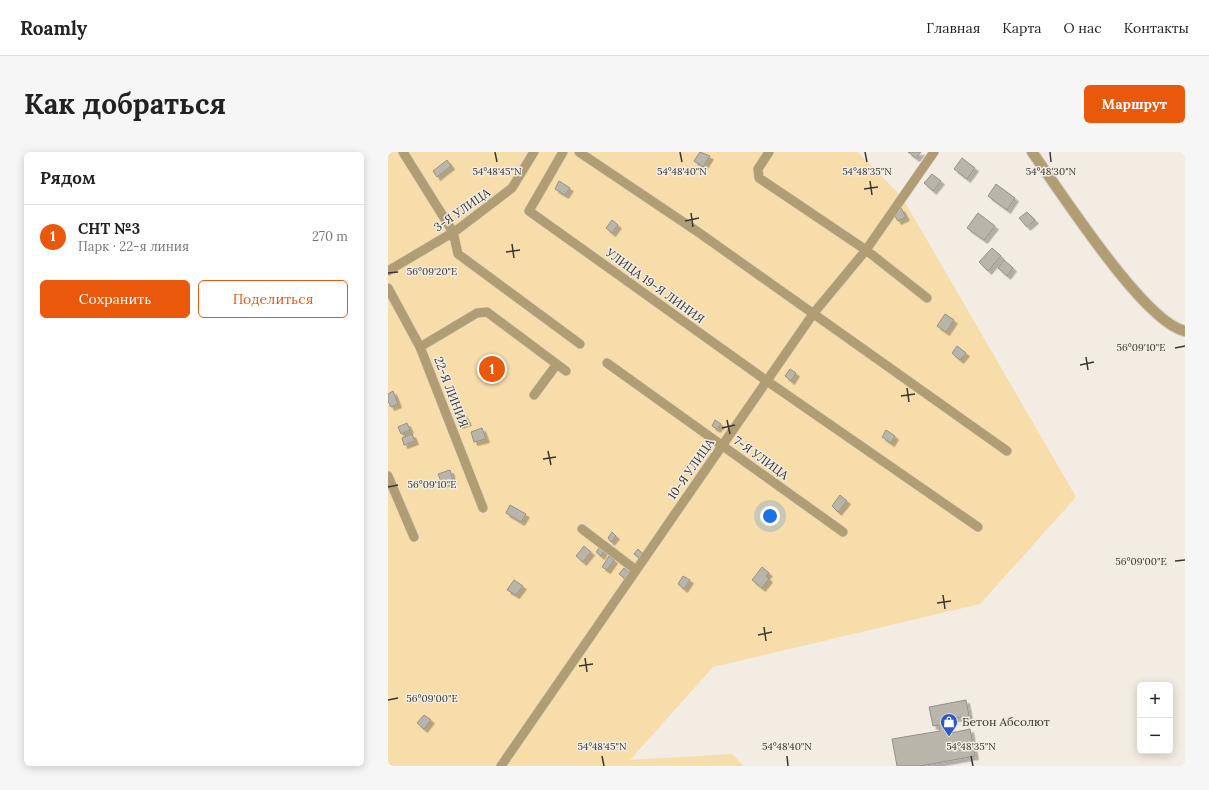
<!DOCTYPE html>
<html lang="ru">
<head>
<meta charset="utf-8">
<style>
  body { margin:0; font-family:Lora,serif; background:#f6f6f6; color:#222 }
  .controls { position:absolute; right:12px; bottom:12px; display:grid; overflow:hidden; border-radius:6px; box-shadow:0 2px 10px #0003 }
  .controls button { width:36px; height:36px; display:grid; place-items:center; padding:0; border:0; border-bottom:1px solid #e0e0e0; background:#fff; color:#222; font:20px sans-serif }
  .you { position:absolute; left:382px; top:364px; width:14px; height:14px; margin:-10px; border:3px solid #fff; border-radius:50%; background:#1a73e8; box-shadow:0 0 0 6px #1a73e833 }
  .badge { display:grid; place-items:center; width:26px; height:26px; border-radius:50%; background:#ea580c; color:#fff; font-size:13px; font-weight:700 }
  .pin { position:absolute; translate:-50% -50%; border:2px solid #fff; box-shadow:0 1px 4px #0006 }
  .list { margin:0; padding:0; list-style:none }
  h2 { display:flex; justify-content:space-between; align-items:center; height:52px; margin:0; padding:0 16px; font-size:17px }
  h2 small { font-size:13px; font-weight:400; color:#767676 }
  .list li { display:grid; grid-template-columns:26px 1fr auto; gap:12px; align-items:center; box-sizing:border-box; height:64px; padding:0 16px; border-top:1px solid #e0e0e0 }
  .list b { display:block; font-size:15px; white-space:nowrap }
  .list p { margin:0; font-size:13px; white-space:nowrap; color:#767676 }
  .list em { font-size:13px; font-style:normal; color:#767676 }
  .actions { display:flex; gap:8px; padding:12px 16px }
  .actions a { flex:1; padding:9px 0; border:1px solid #ea580c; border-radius:6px; text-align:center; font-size:14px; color:#ea580c }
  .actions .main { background:#ea580c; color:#fff }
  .map { position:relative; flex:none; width:797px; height:614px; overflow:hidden; border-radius:6px }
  header { display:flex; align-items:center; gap:24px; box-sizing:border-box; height:56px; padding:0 20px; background:#fff; border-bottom:1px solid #e0e0e0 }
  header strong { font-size:19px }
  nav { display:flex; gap:22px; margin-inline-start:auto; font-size:14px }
  .intro { display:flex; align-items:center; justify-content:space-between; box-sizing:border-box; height:96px; padding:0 24px }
  h1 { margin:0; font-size:28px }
  .button { padding:10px 18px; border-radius:6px; background:#ea580c; color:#fff; font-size:14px; font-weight:700 }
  main { display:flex; gap:24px; padding:0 24px }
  aside { flex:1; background:#fff; border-radius:6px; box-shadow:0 2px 10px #0003 }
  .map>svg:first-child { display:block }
</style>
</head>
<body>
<header>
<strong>Roamly</strong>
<nav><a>Главная</a><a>Карта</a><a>О нас</a><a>Контакты</a></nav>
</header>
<div class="intro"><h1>Как добраться</h1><a class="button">Маршрут</a></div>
<main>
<aside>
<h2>Рядом<small></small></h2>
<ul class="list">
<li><span class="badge">1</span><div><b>СНТ №3</b><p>Парк · 22-я линия</p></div><em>270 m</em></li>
</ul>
<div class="actions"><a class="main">Сохранить</a><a>Поделиться</a></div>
</aside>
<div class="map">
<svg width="797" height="614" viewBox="0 0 797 614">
  <defs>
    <filter id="shadow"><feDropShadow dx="3.5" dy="3.5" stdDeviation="0" flood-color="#0004"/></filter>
  </defs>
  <rect width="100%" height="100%" fill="#f2ece2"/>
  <path fill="#f6ddaa" d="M0,0H470L514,45L688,345L592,452L325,515L242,608L344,602L356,614H0Z"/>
  <path fill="#bab5ab" stroke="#969187" filter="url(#shadow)" d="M312,0L322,4L315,15L306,9Z
    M520,0H533L528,6Z
    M574,6L587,16L579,27L566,17Z
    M59,8L63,14L49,25L45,19Z
    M544,22L553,29L545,39L536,31Z
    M171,29L182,36L177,43L167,37Z
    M608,32L627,46L619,58L600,44Z
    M513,56L518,65L510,69L505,61Z
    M639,60L647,68L639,75L631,66Z
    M590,61L607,74L596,88L579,76Z
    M224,68L230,73L224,81L218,76Z
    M604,96L613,104L600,119L591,110Z
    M616,108L625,116L619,124L610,116Z
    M557,162L566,168L558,180L549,174Z
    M569,194L578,201L572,208L564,201Z
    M402,217L408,221L403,229L397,224Z
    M5,239L10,252L3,255L0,249V242Z
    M75,261L80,270L71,273L67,264Z
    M327,268L333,272L329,277L324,274Z
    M19,271L22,278L13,282L10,275Z
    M94,276L98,287L86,290L83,280Z
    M498,278L507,284L503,291L494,285Z
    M24,282L27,289L16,293L14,286Z
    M62,318L65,328L54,332L50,322Z
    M452,343L459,349L450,360L444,354Z
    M122,353L138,362L133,370L118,361Z
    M224,380L228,384L223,390L220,386Z
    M196,394L203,400L195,410L188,404Z
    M212,395L216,399L213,404L208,400Z
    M250,397L254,401L251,406L246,402Z
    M221,404L226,408L219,418L214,415Z
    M374,415L381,421L378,424L381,427L374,436L364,428Z
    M236,416L243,422L239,428L231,422Z
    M295,424L302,428L296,437L290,432Z
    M126,428L135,434L128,443L119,438Z
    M578,548L581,564L560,567L563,581L582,577L587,604L532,614H509L504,587L552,579L551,573L545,574L541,555Z
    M36,563L43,568L36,577L29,571Z"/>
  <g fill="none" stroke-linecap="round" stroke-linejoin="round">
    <defs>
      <path id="minor" d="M15,0L65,80L70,102L192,192
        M175,0L141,59L379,229L590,375
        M191,0L310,80L619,299
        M381,0L370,17L371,26L478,98L539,146
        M0,119L69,78L124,36L146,0
        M0,136L32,195L95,356
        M32,195L89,161L99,160L178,219
        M219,211L455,380
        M146,243L169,212
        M0,324L26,385
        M194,377L248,418
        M113,614L425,162L478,98L546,0"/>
      <path id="tertiary" d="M644,0C671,37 756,171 797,179"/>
    </defs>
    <use href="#minor" stroke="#cdc8bf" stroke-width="10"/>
    <use href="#tertiary" stroke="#cdc8bf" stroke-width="12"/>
    <use href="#minor" stroke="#b19d74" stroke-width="9"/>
    <use href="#tertiary" stroke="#b19d74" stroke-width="10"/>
  </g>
  <path fill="none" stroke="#393733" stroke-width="1.5" d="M107,0L109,10M292,0L294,10M477,0L479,10M662,0L663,10M482,29L484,43M476,37L490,35M303,61L305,75M297,69L311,66M124,92L126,106M118,100L132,98M0,121L10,120M787,196L797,194M698,205L700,218M692,213L706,210M519,236L521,250M513,244L527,242M339,268L342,282M334,276L347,273M160,299L163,313M155,307L168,305M0,335L10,333M787,409L797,408M555,443L557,457M549,451L563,449M376,475L378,489M370,483L384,480M197,506L199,520M191,514L205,512M0,548L10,546M214,604L216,614M399,604L400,614M583,604L585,614"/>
  <defs>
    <symbol id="shop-pin" viewBox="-11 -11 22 30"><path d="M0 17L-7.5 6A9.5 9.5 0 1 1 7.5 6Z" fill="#2e58c7" stroke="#f2ece2"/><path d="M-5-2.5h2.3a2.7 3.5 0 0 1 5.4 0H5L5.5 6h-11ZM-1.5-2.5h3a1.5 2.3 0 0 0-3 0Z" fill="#fff"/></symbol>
  </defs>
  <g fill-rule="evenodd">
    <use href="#shop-pin" x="551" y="560" width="20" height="27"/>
  </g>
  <g text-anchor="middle" stroke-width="3" stroke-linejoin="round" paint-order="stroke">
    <g font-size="12" fill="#393733" stroke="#f2ece2">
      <text transform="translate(74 58) rotate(-35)" y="4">3-Я УЛИЦА</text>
      <text transform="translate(267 134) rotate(36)" y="4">УЛИЦА 19-Я ЛИНИЯ</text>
      <text transform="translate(63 240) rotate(69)" y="4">22-Я ЛИНИЯ</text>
      <text transform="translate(373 306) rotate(36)" y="4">7-Я УЛИЦА</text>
      <text transform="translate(303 317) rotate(-55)" y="4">10-Я УЛИЦА</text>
    </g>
    <g font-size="12" fill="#393733" stroke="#f2ece2" text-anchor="start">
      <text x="574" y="574">Бетон Абсолют</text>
    </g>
  </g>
  <g font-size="10" text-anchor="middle" fill="#393733" stroke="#f2ece2" stroke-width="3" stroke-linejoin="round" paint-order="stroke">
    <text x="109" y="23">54°48'45"N</text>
    <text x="294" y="23">54°48'40"N</text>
    <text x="479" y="23">54°48'35"N</text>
    <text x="663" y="23">54°48'30"N</text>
    <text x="44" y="123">56°09'20"E</text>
    <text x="753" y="199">56°09'10"E</text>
    <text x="44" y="336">56°09'10"E</text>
    <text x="753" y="413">56°09'00"E</text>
    <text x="44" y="550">56°09'00"E</text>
    <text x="214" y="598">54°48'45"N</text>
    <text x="399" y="598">54°48'40"N</text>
    <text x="583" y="598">54°48'35"N</text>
  </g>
</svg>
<div class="controls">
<button>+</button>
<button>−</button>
</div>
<div class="you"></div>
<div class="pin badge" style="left:104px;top:217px">1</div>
</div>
</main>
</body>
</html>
